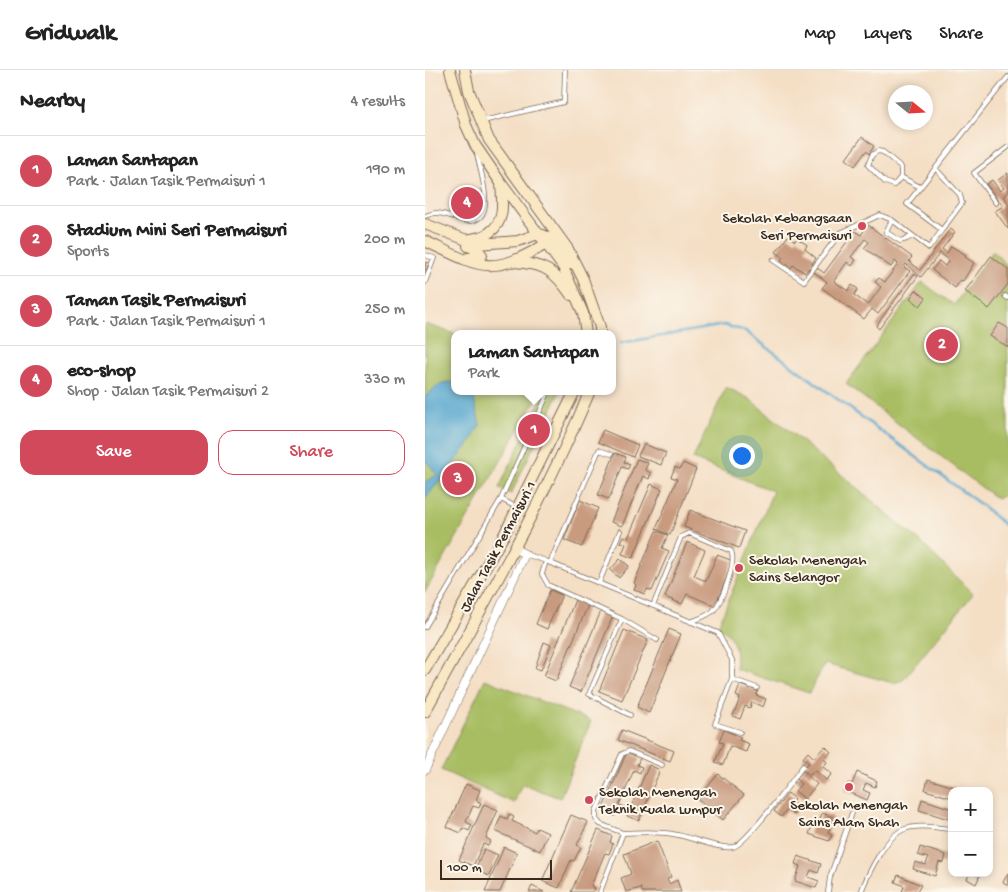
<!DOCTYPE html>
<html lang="en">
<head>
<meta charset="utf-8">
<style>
  body { margin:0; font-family:"Gochi Hand",sans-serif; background:#f2f2f2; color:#222 }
  .controls { position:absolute; right:15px; bottom:15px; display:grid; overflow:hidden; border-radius:10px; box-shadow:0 2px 8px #0003 }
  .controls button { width:45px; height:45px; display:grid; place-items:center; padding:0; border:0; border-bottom:1px solid #e0e0e0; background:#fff; color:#222; font:25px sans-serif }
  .compass { position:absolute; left:463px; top:15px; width:45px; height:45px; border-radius:50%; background:#fff; box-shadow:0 2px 8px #0003; rotate:108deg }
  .scale { position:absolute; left:15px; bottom:12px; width:112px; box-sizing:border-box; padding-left:5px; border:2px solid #3b2a1e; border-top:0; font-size:14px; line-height:18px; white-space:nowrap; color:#3b2a1e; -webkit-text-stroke:4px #fbf7ec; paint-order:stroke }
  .you { position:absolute; left:316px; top:385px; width:18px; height:18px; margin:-12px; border:4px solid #fff; border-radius:50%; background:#1a73e8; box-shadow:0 0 0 8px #1a73e833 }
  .badge { display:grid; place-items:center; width:32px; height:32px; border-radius:50%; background:#d1495b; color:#fff; font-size:16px; font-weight:700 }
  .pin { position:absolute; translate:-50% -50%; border:2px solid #fff; box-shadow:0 1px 5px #0006 }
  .popup { position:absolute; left:26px; top:260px; width:165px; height:65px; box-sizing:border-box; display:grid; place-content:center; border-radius:10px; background:#fff; filter:drop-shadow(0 1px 4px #0005); font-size:16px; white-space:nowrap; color:#767676 }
  .popup b { font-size:19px; color:#222 }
  .popup::after { content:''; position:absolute; left:50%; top:100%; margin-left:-10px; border:10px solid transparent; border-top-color:#fff }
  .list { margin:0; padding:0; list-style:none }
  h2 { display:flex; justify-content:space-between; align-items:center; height:65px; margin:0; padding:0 20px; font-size:21px }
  h2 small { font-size:16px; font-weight:400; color:#767676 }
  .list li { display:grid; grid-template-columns:32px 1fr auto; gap:15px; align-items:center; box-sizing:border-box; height:70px; padding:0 20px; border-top:1px solid #e0e0e0 }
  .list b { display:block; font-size:19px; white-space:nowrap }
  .list p { margin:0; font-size:16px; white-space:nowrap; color:#767676 }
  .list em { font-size:16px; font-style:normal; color:#767676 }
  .actions { display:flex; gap:10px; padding:15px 20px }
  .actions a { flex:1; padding:11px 0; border:1px solid #d1495b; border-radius:15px; text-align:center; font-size:18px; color:#d1495b }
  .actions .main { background:#d1495b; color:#fff }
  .map { position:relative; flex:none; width:583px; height:822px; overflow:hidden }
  header { display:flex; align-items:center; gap:30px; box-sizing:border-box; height:70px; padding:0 25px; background:#fff; border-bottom:1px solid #e0e0e0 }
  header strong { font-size:24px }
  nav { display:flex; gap:28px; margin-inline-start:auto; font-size:18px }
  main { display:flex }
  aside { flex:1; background:#fff }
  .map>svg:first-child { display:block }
</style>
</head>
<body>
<header>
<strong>Gridwalk</strong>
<nav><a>Map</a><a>Layers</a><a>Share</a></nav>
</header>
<main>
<aside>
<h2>Nearby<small>4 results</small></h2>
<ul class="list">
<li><span class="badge">1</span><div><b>Laman Santapan</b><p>Park · Jalan Tasik Permaisuri 1</p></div><em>190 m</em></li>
<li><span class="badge">2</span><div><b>Stadium Mini Seri Permaisuri</b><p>Sports</p></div><em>200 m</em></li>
<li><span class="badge">3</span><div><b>Taman Tasik Permaisuri</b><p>Park · Jalan Tasik Permaisuri 1</p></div><em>250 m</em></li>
<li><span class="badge">4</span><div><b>eco-shop</b><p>Shop · Jalan Tasik Permaisuri 2</p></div><em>330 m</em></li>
</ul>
<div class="actions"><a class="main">Save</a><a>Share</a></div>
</aside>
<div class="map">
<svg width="583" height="822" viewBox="0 0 583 822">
  <rect width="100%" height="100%" fill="#fbf7ec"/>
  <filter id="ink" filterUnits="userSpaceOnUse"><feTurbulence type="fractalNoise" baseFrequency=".02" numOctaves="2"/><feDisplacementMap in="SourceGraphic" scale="10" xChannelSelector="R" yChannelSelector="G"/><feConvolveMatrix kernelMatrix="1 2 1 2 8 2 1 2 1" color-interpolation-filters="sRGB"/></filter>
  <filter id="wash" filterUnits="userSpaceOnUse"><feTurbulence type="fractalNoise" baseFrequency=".0096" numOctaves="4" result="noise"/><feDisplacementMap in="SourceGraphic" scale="20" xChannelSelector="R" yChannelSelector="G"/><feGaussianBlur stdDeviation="1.12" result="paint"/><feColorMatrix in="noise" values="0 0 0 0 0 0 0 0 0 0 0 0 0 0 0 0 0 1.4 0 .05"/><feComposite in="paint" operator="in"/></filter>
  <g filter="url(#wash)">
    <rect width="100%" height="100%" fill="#f4dec4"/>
    <path fill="#a8bd62" stroke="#727440" d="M568,181L583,196V423L572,429L421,314L497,212L529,235Z
      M0,254L30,264V321H116L0,522Z
      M301,317L323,328L373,368L497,473L548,524L478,610L468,613L400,594L384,623L311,599C311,578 311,569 293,556L348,421L268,389Z
      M120,321H135L86,424L74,418Z
      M60,609L166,651L135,728L97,714L89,733L16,700Z"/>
    <path fill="#52a5cd" stroke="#466876" d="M21,312L30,313V321H43L49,329L55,355L45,373L0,429V412L12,405L3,393L0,392V327L11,317Z"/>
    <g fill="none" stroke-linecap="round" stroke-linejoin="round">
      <path stroke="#52a5cd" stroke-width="2.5" d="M196,273L299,255L320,261L559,437L583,458"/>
    </g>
    <g id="blocks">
      <path fill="#c89a7e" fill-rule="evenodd" d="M437,67L449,76L444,84L441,81L430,96L421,89Z
        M583,103V123L578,126L583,133V159L570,141L578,136L561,114L567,110L575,121L579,118L573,110Z
        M443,155L487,187L484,191L495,200L525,159L530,162L517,179L522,183L526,176L541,185L540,187L549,193L538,211L536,210L530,218L507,200L514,191L520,196L524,190L515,183L496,207L481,194L479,197L485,201L453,244L447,239L439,249L397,218L402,212L384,198L380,203L368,195L366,198L356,190L358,187L351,182L363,166L370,171L372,168L382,175L380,179L391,188L387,194L399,203L430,161L436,165ZM440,169L444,172L439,178L466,197L470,191L473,194L460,212L454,208L450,212L456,217L443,235L429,225L433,219L427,215L423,221L409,211L422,192L427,196L431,190L426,187Z
        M566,186L583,199V214L564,239L540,221Z
        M0,192L4,193L0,205Z
        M489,204L493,206L454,259L451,256Z
        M491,220L501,228L495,236L485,228Z
        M574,253L583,258V277L565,266Z
        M178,360L213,375L208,387L173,372Z
        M219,374L241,383L236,395L213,386Z
        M190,383L201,387L199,392L205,394L203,399L197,397L184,429L173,425Z
        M212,389L223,393L220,400L226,403L224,409L218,406L197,456L186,452Z
        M258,393L271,399L245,465L231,459L252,409L246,407L250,397L255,399Z
        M226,414L237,419L208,488L197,484L201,474L195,472L198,466L203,468Z
        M155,430L173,438L157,477L139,470Z
        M265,440L320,461L314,478L259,457Z
        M231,461L243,465L237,478L244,481L227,521L222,519L220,524L209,520L211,515L209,513Z
        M262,472L280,480L269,506L281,511L292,485L308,491L290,536L262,524L257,534L240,527Z
        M195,489L204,496L194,508L185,500Z
        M125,520L137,525L122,559L111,554Z
        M150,530L163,535L131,611L119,606Z
        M176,541L188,546L156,622L144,617Z
        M244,559L256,564L224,643L212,637Z
        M199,560L223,570L197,630L174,621Z
        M119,572L126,575L116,600L110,598Z
        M315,615L333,621L331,625L341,629L338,637L327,632L325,638L320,636L315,649L308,646L315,628L311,626Z
        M197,660L249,681L245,691L193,670Z
        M299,660L316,667L314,670L324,674L321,682L305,676L298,695L290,692L298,673L294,672Z
        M400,676L406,682L399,689L402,692L398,697L407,704L401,710L390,700L385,705L378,699L384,693L378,688L383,682L389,688Z
        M202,682L215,688L212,695L217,697L215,703L209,700L194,735L200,737L197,742L192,740L190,746L177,740Z
        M224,695L235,700L214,751L202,746Z
        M378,701L392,714L380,729L370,721L376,714L371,709Z
        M432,702L452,711L450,717L441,713L438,720L445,723L442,730L419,720L423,713L427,714Z
        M293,704L319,725L298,750L273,729Z
        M503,709L539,720V721H527V728L500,720Z
        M41,714L55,720L51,730L56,733L54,738L48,736L41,752L47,755L44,761L38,758L36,763L22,757Z
        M363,723L370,729L367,732L374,738L369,745L362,740L356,747L349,741Z
        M497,729L527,739V750L494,740Z
        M59,734L73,740L61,768L66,771L63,776L58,774L48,796L34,790Z
        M397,743L408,747L403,763L407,765L404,771L384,764L387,756L392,758Z
        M84,744L89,747L87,751L110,762L112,758L123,763L115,781L70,761L76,746L82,749Z
        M146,745L163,752L152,775L156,777L149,791L146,790L134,818L117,811Z
        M173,760L187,766L185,772L188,774L184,784L180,783L166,816L170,818L168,822H146Z
        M232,771L246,807L242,809L244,814L252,810L256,822H217L216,818L201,822L196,808L206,804L199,784Z
        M79,777L92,783L75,822H60Z
        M495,777L521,785L519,793L514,792L510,806L488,799L490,792L501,795L503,788L493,785Z
        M59,779L73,785L64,806L50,800Z
        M373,786L396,794L393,803L386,800L383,807L394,811L391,818L370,811L375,796L370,794Z
        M545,803H556L551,814L542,809Z
        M583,803V815L578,812Z
        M473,805L496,815L492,822L489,820L488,822H477L479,816L470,812Z
        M107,816L119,822H104Z"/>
    </g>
  </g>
  <g filter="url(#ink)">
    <use href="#blocks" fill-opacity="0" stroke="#7c6958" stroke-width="1"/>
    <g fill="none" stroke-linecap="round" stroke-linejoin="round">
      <defs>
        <path id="lane" d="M58,51L139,32L140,0
          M453,81L458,82L476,97V107L469,115L460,112L443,95L447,85Z
          M511,99L535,125L537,133L517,160L482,134L583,7
          M476,107L495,117
          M571,133L549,103L583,77
          M0,146C3,145 8,143 11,143C22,143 32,150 42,151C74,153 55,101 52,84
          M467,150L461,162L475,171L482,169L487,166
          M0,185L9,188L0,212
          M348,190L379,211L415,163L455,145L467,150L504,178L517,160
          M580,226L583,228
          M76,429L91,437
          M100,484L121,491L293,563L307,590V609L332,618
          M121,491L117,504L123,515L197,549L164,624L205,645
          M125,493L174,380L186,384
          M174,513L195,461
          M228,536L256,467L264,463L306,481C312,492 297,532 288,541C282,546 273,549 266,552
          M197,549L232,570
          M0,557L76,429L124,321
          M307,609L290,654L315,662
          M198,763L175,754L171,749V741L197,684L204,681L237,695
          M175,822L198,763C215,762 232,761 248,764C263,766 295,780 308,777C320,775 368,710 378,696
          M403,822L405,807L427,743
          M436,822C443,804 461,765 480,759C494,754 512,758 527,759"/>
        <path id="street" d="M0,700L100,484L90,479"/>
        <path id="secondary" d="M25,0L41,55L50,75L76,113L138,197L158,243L161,264
          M40,0L44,21L64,70L143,179L158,209L175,257V264
          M0,154L52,174L93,171L113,164
          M114,164C130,167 137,182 145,194
          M42,170C49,168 60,167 65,162C81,151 77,130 76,113
          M0,171C55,197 64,208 121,174
          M43,176L54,181L57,185L55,188H43
          M89,192C119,194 129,200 146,225
          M0,600L78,467L150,321
          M0,642C58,536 118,432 165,321"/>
      </defs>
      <use href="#lane" stroke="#7c6958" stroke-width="5.5"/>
      <use href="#street" stroke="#7c6958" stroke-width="9"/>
      <use href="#secondary" stroke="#7c6958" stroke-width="12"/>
      <use href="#lane" stroke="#fff" stroke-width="4"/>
      <use href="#street" stroke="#fff" stroke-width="8"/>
      <use href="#secondary" stroke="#fae7c3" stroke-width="10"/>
    </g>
  </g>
  <g fill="#d1495b" stroke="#fbf7ec" stroke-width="2">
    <circle cx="437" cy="156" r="5"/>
    <circle cx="314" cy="498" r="5"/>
    <circle cx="424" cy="717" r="5"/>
    <circle cx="164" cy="730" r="5"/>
  </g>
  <g text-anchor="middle" stroke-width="4" stroke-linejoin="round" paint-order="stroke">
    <g font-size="15" fill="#3b2a1e" stroke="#fbf7ec" text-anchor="start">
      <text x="427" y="152" text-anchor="end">Sekolah Kebangsaan<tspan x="427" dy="17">Seri Permaisuri</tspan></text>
      <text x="324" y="494">Sekolah Menengah<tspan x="324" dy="17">Sains Selangor</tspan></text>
      <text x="174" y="726">Sekolah Menengah<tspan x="174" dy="17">Teknik Kuala Lumpur</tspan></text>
      <text x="424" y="739" text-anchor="middle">Sekolah Menengah<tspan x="424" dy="17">Sains Alam Shah</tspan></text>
    </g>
    <g font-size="15" fill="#3b2a1e" stroke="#fbf7ec">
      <text transform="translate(72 476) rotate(-62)" y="5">Jalan Tasik Permaisuri 1</text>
    </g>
  </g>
</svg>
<div class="controls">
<button>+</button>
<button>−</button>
</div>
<svg class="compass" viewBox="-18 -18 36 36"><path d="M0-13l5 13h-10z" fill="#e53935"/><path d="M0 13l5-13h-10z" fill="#767676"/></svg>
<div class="scale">100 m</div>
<div class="you"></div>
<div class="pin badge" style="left:109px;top:360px">1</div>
<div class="popup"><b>Laman Santapan</b>Park</div>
<div class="pin badge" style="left:517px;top:275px">2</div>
<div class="pin badge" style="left:33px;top:409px">3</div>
<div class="pin badge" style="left:42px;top:133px">4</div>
</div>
</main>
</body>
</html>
